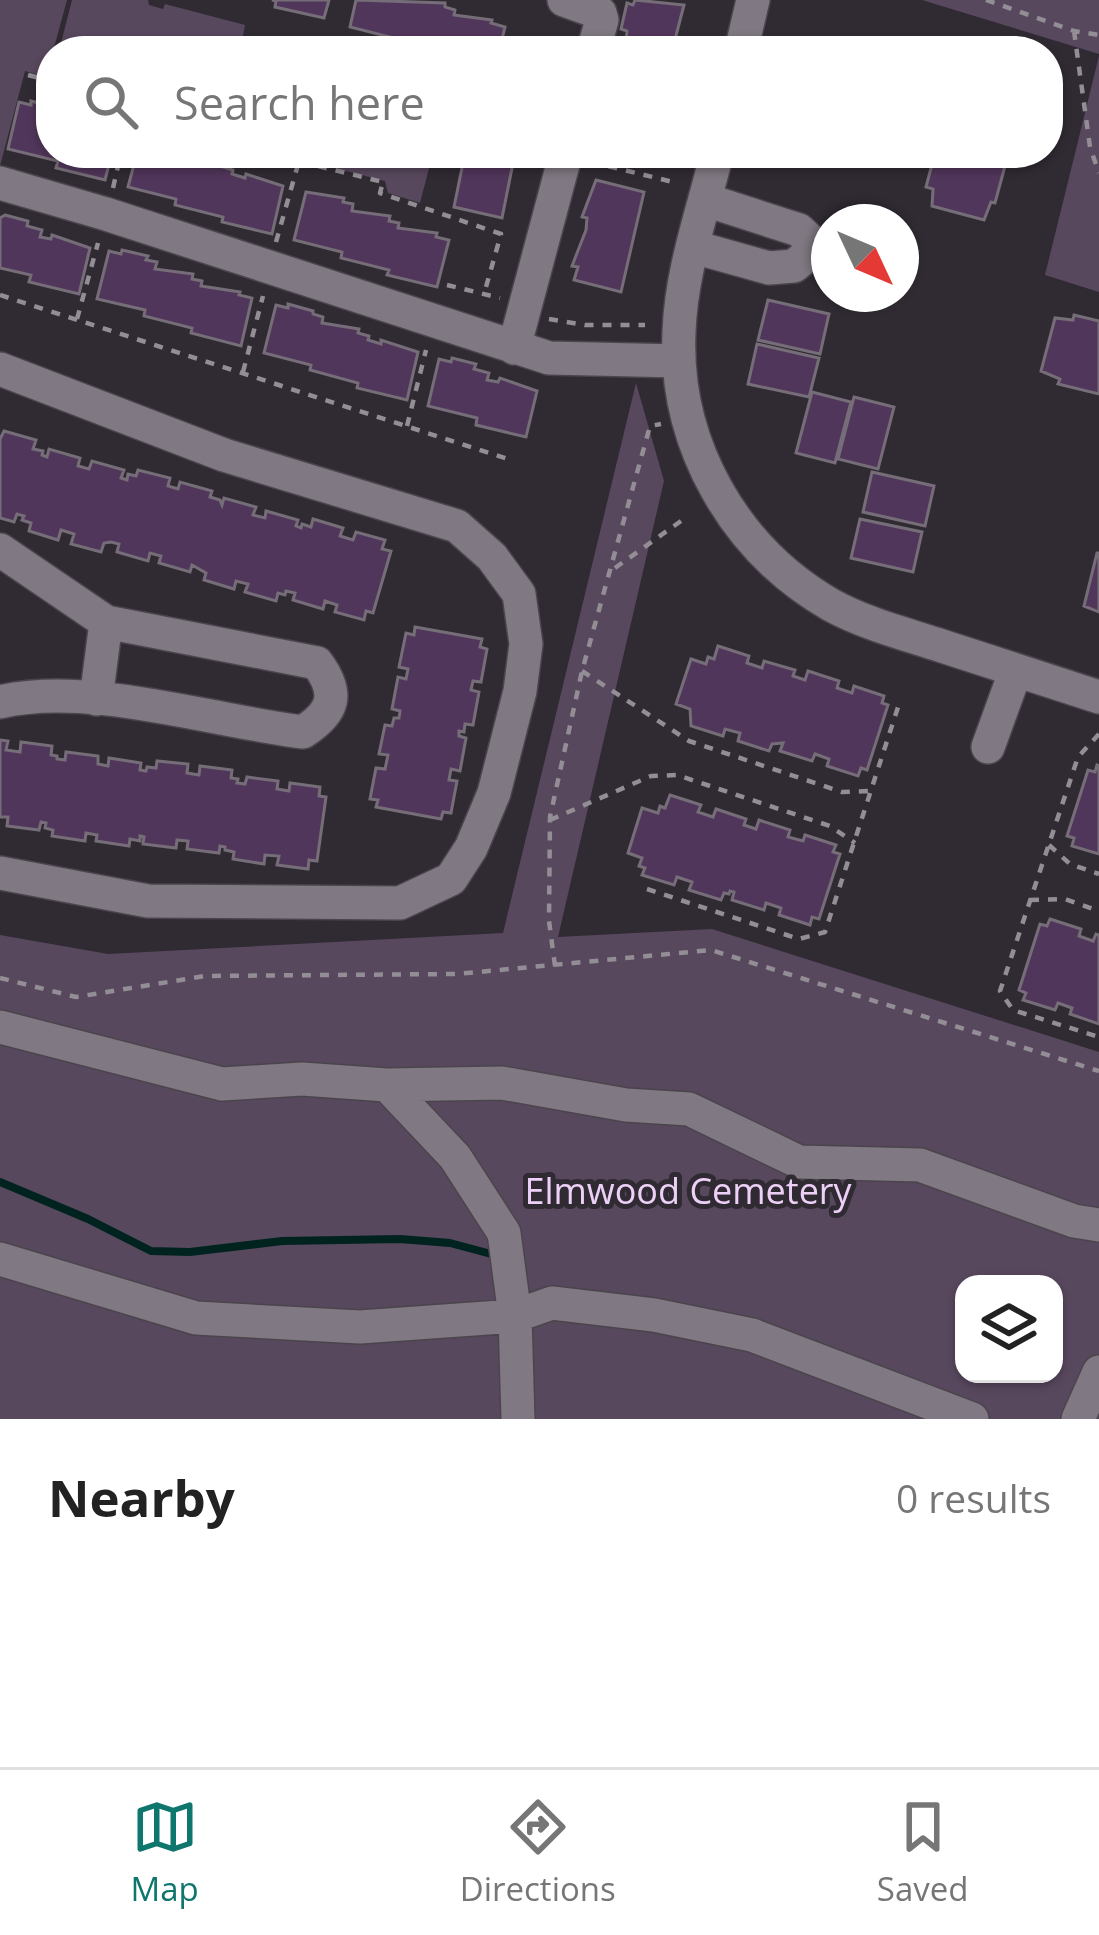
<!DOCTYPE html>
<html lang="en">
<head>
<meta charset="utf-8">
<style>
  body { margin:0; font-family:"Open Sans",sans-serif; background:#f2f2f2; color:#222 }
  .controls { position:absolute; right:36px; bottom:36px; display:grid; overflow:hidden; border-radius:24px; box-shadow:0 3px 9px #0004 }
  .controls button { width:108px; height:108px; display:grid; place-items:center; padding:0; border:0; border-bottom:3px solid #e0e0e0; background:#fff; color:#222; font:60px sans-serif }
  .compass { position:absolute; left:811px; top:204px; width:108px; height:108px; border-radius:50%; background:#fff; box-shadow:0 3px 9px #0004; rotate:134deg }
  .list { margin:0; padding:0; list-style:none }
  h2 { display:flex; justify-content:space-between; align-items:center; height:156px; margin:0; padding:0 48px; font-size:51px }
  h2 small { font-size:39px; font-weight:400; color:#767676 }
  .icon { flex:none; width:66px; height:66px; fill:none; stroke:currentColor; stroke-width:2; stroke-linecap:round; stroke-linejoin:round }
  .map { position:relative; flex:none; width:1099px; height:1419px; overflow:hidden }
  .search { position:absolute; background:#fff; box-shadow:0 3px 9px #0004; left:36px; right:36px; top:36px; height:132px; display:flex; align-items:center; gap:30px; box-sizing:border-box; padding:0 42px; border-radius:48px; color:#767676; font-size:45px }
  .sheet { height:348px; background:#fff }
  nav { display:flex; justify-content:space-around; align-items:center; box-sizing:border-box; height:168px; border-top:3px solid #e0e0e0; background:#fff; font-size:33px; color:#767676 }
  nav a { display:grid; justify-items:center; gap:6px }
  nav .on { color:#0f766e }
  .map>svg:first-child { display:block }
</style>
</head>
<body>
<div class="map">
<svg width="1099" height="1419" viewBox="0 0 1099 1419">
  <rect width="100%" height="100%" fill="#302a33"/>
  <path fill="#58485e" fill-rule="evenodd" d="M0,0H67L46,77L25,71L0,166Z
    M72,0H148L149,5L163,9L165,4L245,25L243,36L301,51H59Z
    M922,0H1099V54Z
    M1099,56V292L1045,275Z
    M310,153H344L384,163L387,153H433L420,203L388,193L385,181L307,161Z
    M636,383L664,481L558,937L712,929L1099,1052V1419H0V935L108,954L503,933ZM964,1284H1054V1374H964Z"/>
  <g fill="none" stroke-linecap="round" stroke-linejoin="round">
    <path stroke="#00231f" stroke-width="8" d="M0,1182L88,1219L151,1251L190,1252L282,1241L400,1239L450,1243L495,1255"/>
  </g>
  <path fill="#51365b" stroke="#756d77" stroke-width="3" d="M272,0H329L324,18L275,7L276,1Z
    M356,0L445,3V7L455,10L454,15L492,20L491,23L505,27L499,51H421L396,45L398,39L350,27Z
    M635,0L684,5L672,51H625L627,31L621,29L627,3L633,5Z
    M973,38L1024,51H967Z
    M31,101L51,106V153H112L105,180L56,168L58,161L8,149L19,102L31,105Z
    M137,153H187L186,157L224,163L223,167L233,170L232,174L245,178L246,174L283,186L272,234L222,222L223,217L175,205L176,199L128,187Z
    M465,153H515L502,218L454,207Z
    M935,153L1008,155L995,203L991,202L984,220L932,206L933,189L926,187Z
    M596,180L644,192L621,292L574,280L578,267L572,266L586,230L587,218L582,217Z
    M306,192L344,198L343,202L353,204L352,211L390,216L389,221L399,223L398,228L437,233L436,237L449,240L437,287L387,275L389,270L341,258L342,252L294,240Z
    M5,215L28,221L27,226L42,230L40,237L51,239L52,235L90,248L79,294L29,282L31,275L0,268V218Z
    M122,250L148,256L146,260L157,262L155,269L193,274L192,279L202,281L201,286L240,292L239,295L252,298L241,346L191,333L192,328L144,316L145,310L97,299L109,251L121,254Z
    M768,300L829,314L820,354L758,340Z
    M288,304L313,311V314L323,317L322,323L359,329L358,333L369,336L368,340L381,344V340L418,352L407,400L357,388L358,383L310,370L311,365L264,353L276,305L288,308Z
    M1074,315L1099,321V394L1058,384L1060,379L1041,371L1055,318L1073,320Z
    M757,344L819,358L809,397L748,384Z
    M452,358L476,364L474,369L489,373L487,380L498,382L500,378L537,391L526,437L476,425L477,418L428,406L439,359L451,362Z
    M812,392L851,402L835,463L796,453Z
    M854,397L894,407L878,469L838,459Z
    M4,431L36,440L33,449L43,451L42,455L47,457L49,449L80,458L78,466L89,469L92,461L124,470L121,478L127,480L128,474L136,476L138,470L170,478L168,486L178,489L180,482L212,491L210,497L220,500L222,505L224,498L256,507L253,515L265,518L266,511L298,520L296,526L301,528L302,524L311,527L313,519L343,528L340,536L353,540L356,532L385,540L382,549L391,551L373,613L366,611L364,620L335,612L337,605L325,601L323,609L293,600L295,593L286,591L285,595L278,593L276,601L245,592L248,584L236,581L234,589L204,580L206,573L192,565L190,572L159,563L161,556L150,553L148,561L117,552L119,544L111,542L104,543L101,552L71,544L74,534L61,530L58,540L29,531L31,523L22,520L24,516L17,514L14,522L0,518V439Z
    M872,472L934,486L925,526L863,512Z
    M860,519L922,532L913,572L851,558Z
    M1097,553H1099V612L1084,606Z
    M415,627L482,639L480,647L487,649L481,682L473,681L471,690L479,692L473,725L465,724L464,732L459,731V736L466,738L460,771L451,769L449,780L457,781L451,813L443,812L441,819L376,807L378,800L370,799L376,768L385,769L388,755L379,754L385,725L392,726L394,718H399L400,711L392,709L398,677L406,679L408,669L399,667L406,633L414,635Z
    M718,646L749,656L747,663L762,668L764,661L795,670L793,676L805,680L808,671L839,681L837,688L852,693L854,686L884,696L882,703L888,705L867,770L861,768L858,776L827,766L829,759L815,754L812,761L780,751L783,743L772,744L769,751L738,741L740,733L725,729L723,736L691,726L690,709L676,704L691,659L706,664L708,657L714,659Z
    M0,740L8,741L6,750L20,752L21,742L52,746L51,755L57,756V759L65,760L66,752L98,756V764L108,766L109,758L141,763L140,770L146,771L147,767L156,768L157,761L188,764L187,773L199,775L200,766L232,770L231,778L238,779L237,783L245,784L247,777L278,781L277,789L289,791L290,783L320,787L319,796L326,797L317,861L309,860L308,869L277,865L279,856L265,855L264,864L233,859L234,852L225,850V847L220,846L219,853L187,849L188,841L177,840L176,848L143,844L144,837L140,836V841L130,839L129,846L96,841L97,835L86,833L85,841L52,836L53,830L45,828L46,823L41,822L39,830L7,826L8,817H0Z
    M1097,765L1099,766V854L1072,846L1074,838L1067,836L1088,770L1095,772Z
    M670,795L701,805L698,812L713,817L716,809L746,819L744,825L756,829L759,820L790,830L788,837L803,841L805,835L836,845L833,852L840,854L819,919L812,917L810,925L779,915L781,908L766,903L764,910L732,900L734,892L730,891L729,894L724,893L721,900L689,890L692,882L677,877L674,885L642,875L645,868L639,866L642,858L628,853L642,808L658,813L660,806L665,808Z
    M1050,919L1081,929L1079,936L1093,941L1096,934L1099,935V1024L1070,1014L1072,1008L1058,1003L1055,1010L1023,1000L1026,993L1019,990L1040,924L1047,926Z"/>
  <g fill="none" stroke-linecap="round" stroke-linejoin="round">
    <defs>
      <path id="minor" d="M564,0L600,13L602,20L593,51
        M741,51L753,0
        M717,153C703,211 681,271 679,332C674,444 734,549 831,605C866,624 905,634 942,646C995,663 1047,680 1099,697
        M0,183L106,214L549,358L679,361
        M694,247L769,268L794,266L817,247L799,230L706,200
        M514,348L566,153
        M0,369L224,455L457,526L492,557L519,594L526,644L520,691L494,793L471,848L451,879L400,903L148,901L0,873
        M0,550L106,622L96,699
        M0,702C88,681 212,721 303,732C334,712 340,694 317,663L106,622
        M988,747L1016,670
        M0,1027L222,1084L302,1079L387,1085L502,1083L626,1105L689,1109L799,1162L920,1165L1074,1221L1099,1225
        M387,1085L455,1157L504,1233L515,1316L518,1419
        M0,1259L196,1318L360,1327L515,1316L552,1303L654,1315L752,1335L972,1419
        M1078,1419L1099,1372"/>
    </defs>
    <use href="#minor" stroke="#4a454c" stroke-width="36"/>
    <path stroke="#938e95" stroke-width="4.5" stroke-dasharray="9 9" stroke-linecap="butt" d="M986,0L1074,31L1099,35
      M1074,31L1090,147L1099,173
      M28,75L51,81
      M290,153L294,154L293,160L383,182L380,193L501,234L484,294
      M591,162L673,182
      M113,188L121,153
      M276,242L299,161
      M447,285L500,298
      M0,295L511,460
      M77,319L98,243
      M549,319L585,325H645
      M243,372L263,296
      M407,426L426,350
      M615,568L688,516
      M582,671L689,741L842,792L871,791
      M1099,734L1078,757L1000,991L1013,1010L1099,1037
      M550,820L651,776L677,775L830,826L855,843
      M1049,845L1070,864L1099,874
      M647,889L799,939L825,932L900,701
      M1030,900L1065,899L1099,911
      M555,966L549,921L550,817L582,671L650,426L661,424
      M0,978L76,997L205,976L457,974L711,950L1099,1071"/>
    <use href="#minor" stroke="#807882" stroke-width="33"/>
  </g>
  <g text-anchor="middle" stroke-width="10" stroke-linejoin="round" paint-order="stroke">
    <g font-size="36" fill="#edd0f7" stroke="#302a33">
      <text x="688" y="1204">Elmwood Cemetery</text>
    </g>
  </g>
</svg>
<div class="controls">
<button><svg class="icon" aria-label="layers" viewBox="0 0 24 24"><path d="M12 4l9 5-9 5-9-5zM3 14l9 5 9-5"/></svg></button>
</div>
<svg class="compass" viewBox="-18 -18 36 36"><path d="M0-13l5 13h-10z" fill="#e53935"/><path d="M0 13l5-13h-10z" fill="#767676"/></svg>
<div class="search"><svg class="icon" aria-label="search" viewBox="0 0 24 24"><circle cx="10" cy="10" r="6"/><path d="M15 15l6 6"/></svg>Search here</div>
</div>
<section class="sheet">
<h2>Nearby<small>0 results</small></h2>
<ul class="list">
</ul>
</section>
<nav>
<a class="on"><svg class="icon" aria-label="map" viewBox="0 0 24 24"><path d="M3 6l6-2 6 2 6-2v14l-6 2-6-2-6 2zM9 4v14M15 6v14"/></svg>Map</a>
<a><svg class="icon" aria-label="directions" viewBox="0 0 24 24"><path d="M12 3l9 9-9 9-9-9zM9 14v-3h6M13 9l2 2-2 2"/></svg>Directions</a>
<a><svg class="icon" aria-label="saved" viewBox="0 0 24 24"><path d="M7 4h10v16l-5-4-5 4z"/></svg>Saved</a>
</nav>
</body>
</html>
